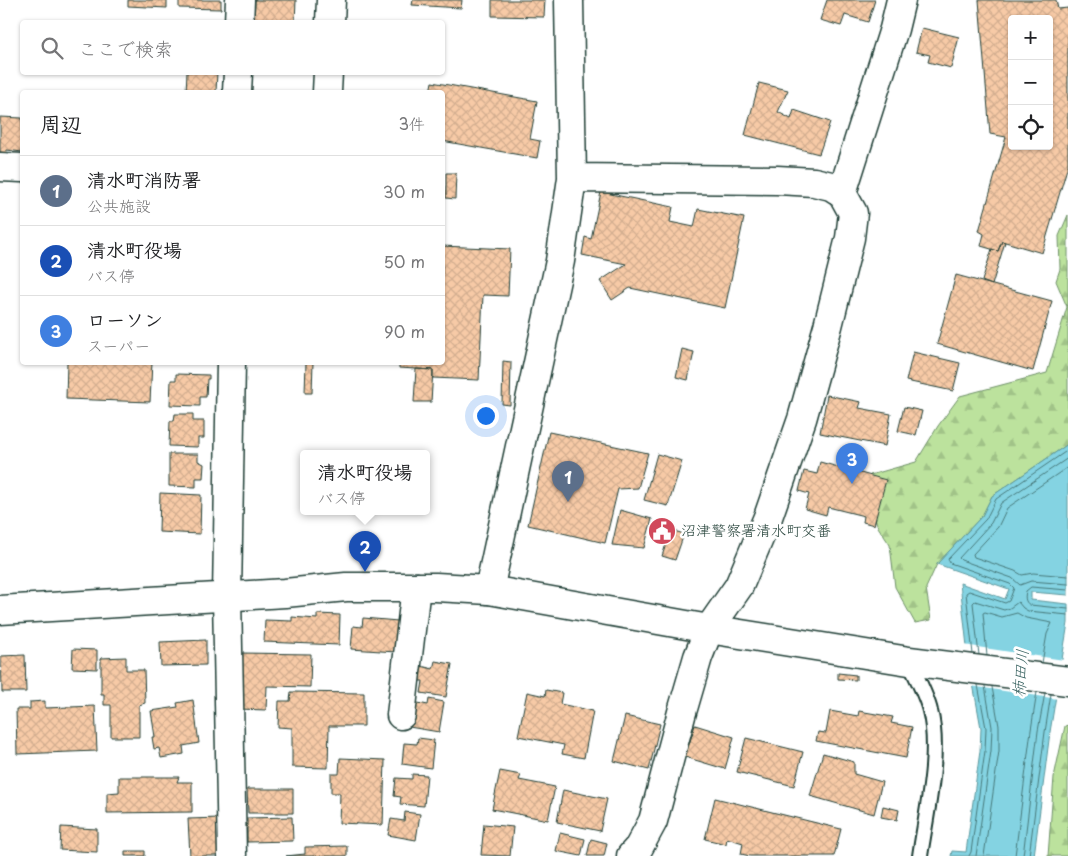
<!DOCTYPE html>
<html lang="ja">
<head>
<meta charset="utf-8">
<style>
  body { margin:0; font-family:"Playpen Sans","Klee One",sans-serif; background:#f6f6f6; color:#202124 }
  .controls { position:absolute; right:15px; top:15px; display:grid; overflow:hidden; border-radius:5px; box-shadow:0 1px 4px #0004 }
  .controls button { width:45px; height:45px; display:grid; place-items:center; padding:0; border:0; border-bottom:1px solid #e0e0e0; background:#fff; color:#202124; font:25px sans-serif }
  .you { position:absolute; left:485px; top:415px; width:18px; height:18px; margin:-12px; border:4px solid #fff; border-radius:50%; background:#1a73e8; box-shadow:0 0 0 8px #1a73e833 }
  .badge { display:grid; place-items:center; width:32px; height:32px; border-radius:50%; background:#d1495b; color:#fff; font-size:16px; font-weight:700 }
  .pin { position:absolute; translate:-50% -41px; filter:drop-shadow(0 1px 2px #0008) }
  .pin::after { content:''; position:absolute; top:26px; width:18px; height:15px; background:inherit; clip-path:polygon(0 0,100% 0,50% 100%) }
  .popup { position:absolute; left:300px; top:450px; width:130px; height:65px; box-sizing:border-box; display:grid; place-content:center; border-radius:5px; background:#fff; filter:drop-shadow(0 1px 4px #0005); font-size:16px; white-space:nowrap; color:#757577 }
  .popup b { font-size:19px; color:#202124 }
  .popup::after { content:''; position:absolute; left:50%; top:100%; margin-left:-10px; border:10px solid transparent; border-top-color:#fff }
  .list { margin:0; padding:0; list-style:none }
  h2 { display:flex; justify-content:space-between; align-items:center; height:65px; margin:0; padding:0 20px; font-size:21px }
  h2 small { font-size:16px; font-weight:400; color:#757577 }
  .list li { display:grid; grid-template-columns:32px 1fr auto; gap:15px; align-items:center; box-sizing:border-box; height:70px; padding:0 20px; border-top:1px solid #e0e0e0 }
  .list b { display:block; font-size:19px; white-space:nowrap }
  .list p { margin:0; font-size:16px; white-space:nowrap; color:#757577 }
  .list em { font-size:16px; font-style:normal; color:#757577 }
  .icon { flex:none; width:28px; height:28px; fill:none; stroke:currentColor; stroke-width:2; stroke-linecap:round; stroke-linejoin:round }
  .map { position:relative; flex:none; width:1068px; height:856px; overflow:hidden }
  .search { position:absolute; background:#fff; box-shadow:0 1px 4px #0004; left:20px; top:20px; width:425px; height:55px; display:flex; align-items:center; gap:12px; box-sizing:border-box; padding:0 18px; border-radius:5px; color:#757577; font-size:19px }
  .panel { position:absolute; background:#fff; box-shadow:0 1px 4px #0004; left:20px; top:90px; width:425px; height:275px; border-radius:5px }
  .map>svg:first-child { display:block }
</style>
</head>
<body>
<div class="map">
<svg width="1068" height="856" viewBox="0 0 1068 856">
  <defs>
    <pattern id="forest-firs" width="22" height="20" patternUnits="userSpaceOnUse" patternTransform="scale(1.25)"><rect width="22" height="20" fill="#bce29d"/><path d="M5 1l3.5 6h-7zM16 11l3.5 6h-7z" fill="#a1c388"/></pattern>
    <pattern id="building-cross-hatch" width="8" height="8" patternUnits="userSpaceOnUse" patternTransform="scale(1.25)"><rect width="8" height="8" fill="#f7caa6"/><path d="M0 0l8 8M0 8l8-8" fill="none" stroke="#d3ae90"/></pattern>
  </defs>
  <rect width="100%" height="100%" fill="#fff"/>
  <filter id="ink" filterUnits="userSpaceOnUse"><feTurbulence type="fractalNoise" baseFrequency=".02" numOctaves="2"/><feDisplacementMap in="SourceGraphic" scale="10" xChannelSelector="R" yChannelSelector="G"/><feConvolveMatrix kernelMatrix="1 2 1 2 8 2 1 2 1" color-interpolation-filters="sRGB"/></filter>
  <g filter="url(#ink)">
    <path fill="url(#forest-firs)" stroke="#6e9068" d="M1068,215V444L992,496L982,516L937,564L926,588L931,620L915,623L895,587L890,545L878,527L869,502L870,475L916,462L938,426L960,396L1047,373L1067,307L1056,281L1060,269L1059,236Z
      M1068,725V856H1048L1054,777L1065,726Z"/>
    <path fill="#84d3e2" stroke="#5c979c" d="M1068,444V595L1031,592V600L1068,604V623L1050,732L1034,856H951L952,851L966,852L980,751L981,728L968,656L960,583L1005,599L1009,589L937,564L982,516L992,496Z"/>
    <path fill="#fff" d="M964,645L1064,660L1058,699L971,686Z"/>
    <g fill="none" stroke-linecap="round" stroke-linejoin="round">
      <path stroke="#47797a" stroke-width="1" d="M1068,458L1001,503L991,523L959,558L961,560L1012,578L1020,585L1031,581L1068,584
        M1068,467L1007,508L998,527L973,554L974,557L1015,571L1022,575L1033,573L1068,576
        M1068,590L1031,587L1026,591C1025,596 1024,602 1030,605L1068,609
        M973,654L966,593L969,591L1005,603L1009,601L1014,588L1010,584L950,563L948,559L986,519L996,499L1068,450
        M979,655L973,603L975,601L1004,610L1010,608L1018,602L1023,608L1028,611L1068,615
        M987,656L983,613L985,612L1002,617L1017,613L1026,618L1052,623L1047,634L1042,663
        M969,856L971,852L985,751L986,728L978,685
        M976,856L991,751L992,727L985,686
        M984,856L999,751V726L992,687
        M1015,856L1031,730L1037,692
        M1023,856L1038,731L1045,693
        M1029,856L1045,732L1051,694"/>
    </g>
    <path fill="url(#building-cross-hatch)" stroke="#1f3d34" fill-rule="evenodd" d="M128,0H167V8L128,6Z
      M179,0H221V9L179,8Z
      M255,0H296L295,22H254Z
      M413,0H462L461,8L412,5Z
      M492,0H545L544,17L492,16Z
      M827,0H875L868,22L845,15L841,26L820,20Z
      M979,0H1056L1058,9L1068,8V165L1042,253L1002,241L998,251L981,246L984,234L979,231L1006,137L990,134ZM1012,19H1049V146H1012Z
      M922,28L959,37L951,68L928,62L930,55L916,52Z
      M187,72H217L216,92H186Z
      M432,82L537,101L530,139L540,141L537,158L442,141V92H430Z
      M759,83L788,90L778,112L791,119L794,110L830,122L819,154L745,135Z
      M0,117L22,118V152L7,150L6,154L0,153Z
      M446,173H456L455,199L446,198Z
      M601,192L673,207L670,222L694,227L698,209L744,218L725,308L630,288L612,300L600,281L626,264L582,255L585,237L591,239Z
      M1002,241L1005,242L992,285L982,281L992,249L998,251Z
      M442,246L510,249L508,296L483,295L479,380L433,378V370L399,368V362H442Z
      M956,275L1052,301L1033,371L937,344Z
      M682,349L694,352L688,380L676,377Z
      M913,352L960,363L953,391L906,381Z
      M503,361L511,362L510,405L502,404Z
      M67,362H152L150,402L66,399Z
      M306,362H313L312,393H305Z
      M416,369L433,370L431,402H414Z
      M176,374L209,375V379H207L206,397H200V406L170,405L171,380H176Z
      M827,395L861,402L859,408L891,414L885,446L820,433Z
      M904,407L922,411L916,435L898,431Z
      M175,414H193V421H204V438H198V447L169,446L170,421H174Z
      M549,432L648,453L638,488L618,489L605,543L528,525Z
      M169,454H198V461L204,464L203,478H196V487L169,486Z
      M657,454L682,461L668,506L644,500Z
      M820,462L886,480L874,525L863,522L864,516L828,507L826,515L805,509L809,494L799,491L804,471L817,474Z
      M160,493L201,495L200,534L159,532Z
      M620,510L652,519L644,548L612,545Z
      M671,530L684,534L675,560L662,556Z
      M317,614L340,615L339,645L264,642L265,620L292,621V617L317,619Z
      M363,618L398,621L396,652L351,649L353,626L362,627Z
      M206,640V665L161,666L160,642Z
      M73,649L97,650V669L72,668Z
      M240,653L311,654L310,687L267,686L266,710L239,709Z
      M25,655L26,692H2L1,656Z
      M126,657V670H144L145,703L139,705V737H111V705H104V694H101V658Z
      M435,661L452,664L446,697L421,693L423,681H419L421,666L433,669Z
      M838,673L856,675V680L838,679Z
      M546,690L562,693L560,704L593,711L584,758L562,754L564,745L518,736L527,692L545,696Z
      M291,692L364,693V726H329L328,768L292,767V728L278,727L279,701H290Z
      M429,699L444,702L439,732L409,727L413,702L428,705Z
      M193,700L199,743L183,746L184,754L161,758L159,748L154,749L152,737H155L151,711L178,707L177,703Z
      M45,701V708L95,706L97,751L17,754L16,709H30V702Z
      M830,711L858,716L859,711L893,717L891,723L912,727L906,758L816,741L818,732L826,733Z
      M625,716L660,724L649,770L614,761Z
      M695,725L734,737L725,769L685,757Z
      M418,738L434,740L431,768L402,764L404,743L417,744Z
      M746,738L803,752L794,786L737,772Z
      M823,753L854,762V774L882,782L874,814L810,796Z
      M340,758L385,760L383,825L339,823L340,793H331V774H339Z
      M500,771L521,775L519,780L555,787L548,820L492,809Z
      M412,774L427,775L424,806L400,804L401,797L394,796L396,778L412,779Z
      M119,777H179L177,782H192V812L107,813V793L119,792Z
      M247,789H293V813H248Z
      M563,790L607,799L600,831L557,822Z
      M715,798L841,829L834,856H750L741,854L743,843L727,838L726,844L705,839Z
      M883,806L899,810L897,820L881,817Z
      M405,812L420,814L416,840L388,835L391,819L404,821Z
      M292,817L293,841L247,842V818Z
      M220,818V856H190L188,819Z
      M484,824L513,827L510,856L481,855Z
      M61,827L97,829V852L60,850Z
      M560,833L585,839L581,856L556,851Z
      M591,839L607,843L604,856H587Z
      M347,846V856H286L305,854V847Z
      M125,851H145V856H125Z"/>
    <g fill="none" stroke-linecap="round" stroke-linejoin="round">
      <defs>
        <path id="lane" d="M909,661C916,677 926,694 930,711C941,752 926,814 920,856"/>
        <path id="street" d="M239,22L240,0
          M330,22L331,0
          M237,92L238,72
          M327,92L328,72
          M0,167L22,168
          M572,178L777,180L814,182L831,186L842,193L853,213L850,238L828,326L802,419L768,517L739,586L709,629L698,657L682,712L653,821L639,847L631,856
          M842,193L894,29L901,0
          M231,362L227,596L232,856
          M489,590L560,261L572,178L569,0
          M401,715L416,587"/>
        <path id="secondary" d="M0,610L285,593L346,587H436L489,590L709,629L909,661L1068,681"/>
      </defs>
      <use href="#lane" stroke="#1f3d34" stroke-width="18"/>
      <use href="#street" stroke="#1f3d34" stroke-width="31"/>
      <use href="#secondary" stroke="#1f3d34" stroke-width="31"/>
      <use href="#lane" stroke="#fff" stroke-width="14"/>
      <use href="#street" stroke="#fff" stroke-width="28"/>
      <use href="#secondary" stroke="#fff" stroke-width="28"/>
    </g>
  </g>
  <defs>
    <symbol id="civic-disc" viewBox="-11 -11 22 22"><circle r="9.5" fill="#d1495b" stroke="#fff"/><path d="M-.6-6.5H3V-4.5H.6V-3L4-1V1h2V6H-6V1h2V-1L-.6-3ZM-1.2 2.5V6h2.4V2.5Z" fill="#fff"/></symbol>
  </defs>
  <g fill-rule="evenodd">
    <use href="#civic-disc" x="646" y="515" width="32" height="32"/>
  </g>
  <g text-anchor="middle" stroke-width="5" stroke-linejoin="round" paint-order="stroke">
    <g font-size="15" fill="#1f3d34" stroke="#fff" text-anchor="start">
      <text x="681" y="536">沼津警察署清水町交番</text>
    </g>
    <g font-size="16" font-style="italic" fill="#386260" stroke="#fff">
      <text transform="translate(1020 673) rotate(-85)" y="6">柿田川</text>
    </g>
  </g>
</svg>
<div class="controls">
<button>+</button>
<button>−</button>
<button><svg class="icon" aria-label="locate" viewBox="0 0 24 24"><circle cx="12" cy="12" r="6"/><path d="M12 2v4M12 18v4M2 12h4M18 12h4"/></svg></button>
</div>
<div class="you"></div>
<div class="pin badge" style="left:568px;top:502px;background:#5c6f8a">1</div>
<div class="pin badge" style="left:365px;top:572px;background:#1a4fb4">2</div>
<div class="popup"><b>清水町役場</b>バス停</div>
<div class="pin badge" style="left:852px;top:484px;background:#3f7fe0">3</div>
<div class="search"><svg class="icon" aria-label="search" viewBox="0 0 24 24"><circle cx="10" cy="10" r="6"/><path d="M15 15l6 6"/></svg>ここで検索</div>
<section class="panel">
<h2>周辺<small>3件</small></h2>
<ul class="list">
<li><span class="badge" style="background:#5c6f8a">1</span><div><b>清水町消防署</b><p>公共施設</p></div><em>30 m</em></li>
<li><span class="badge" style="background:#1a4fb4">2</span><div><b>清水町役場</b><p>バス停</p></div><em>50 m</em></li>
<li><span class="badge" style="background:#3f7fe0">3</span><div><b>ローソン</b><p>スーパー</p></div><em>90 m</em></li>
</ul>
</section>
</div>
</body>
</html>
